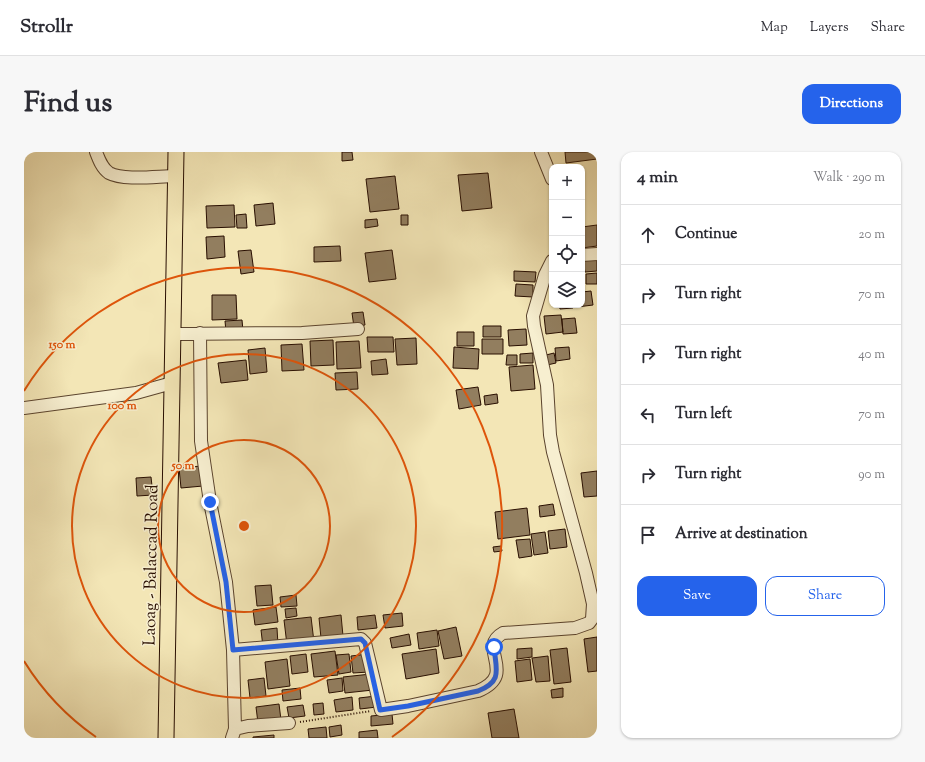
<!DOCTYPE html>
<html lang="en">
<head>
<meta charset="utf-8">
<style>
  body { margin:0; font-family:"Sorts Mill Goudy",serif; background:#f7f7f7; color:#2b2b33 }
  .controls { position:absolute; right:12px; top:12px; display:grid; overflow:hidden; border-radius:8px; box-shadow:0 1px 3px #0004 }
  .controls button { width:36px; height:36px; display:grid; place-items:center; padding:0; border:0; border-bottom:1px solid #e1e1e2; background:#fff; color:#2b2b33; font:20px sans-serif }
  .stop { position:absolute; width:12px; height:12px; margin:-9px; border:3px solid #2563eb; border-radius:50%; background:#fff }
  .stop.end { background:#2563eb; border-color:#fff; box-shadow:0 1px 4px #0008 }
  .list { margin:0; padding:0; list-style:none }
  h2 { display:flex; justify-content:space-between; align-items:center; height:52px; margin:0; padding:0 16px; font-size:17px }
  h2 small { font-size:13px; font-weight:400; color:#7c7c81 }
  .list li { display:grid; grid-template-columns:26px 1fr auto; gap:12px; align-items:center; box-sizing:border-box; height:60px; padding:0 16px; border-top:1px solid #e1e1e2 }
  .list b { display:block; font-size:15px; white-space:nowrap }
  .list em { font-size:13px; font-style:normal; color:#7c7c81 }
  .actions { display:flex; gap:8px; padding:12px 16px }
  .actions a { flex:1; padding:9px 0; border:1px solid #2563eb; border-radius:12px; text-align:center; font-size:14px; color:#2563eb }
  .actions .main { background:#2563eb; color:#fff }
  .icon { flex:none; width:22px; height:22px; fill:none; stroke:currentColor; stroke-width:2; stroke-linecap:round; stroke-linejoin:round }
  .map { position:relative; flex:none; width:573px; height:586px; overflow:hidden; border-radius:12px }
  header { display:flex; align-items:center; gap:24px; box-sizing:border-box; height:56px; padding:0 20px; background:#fff; border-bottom:1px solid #e1e1e2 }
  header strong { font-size:19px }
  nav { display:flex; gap:22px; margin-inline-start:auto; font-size:14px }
  .intro { display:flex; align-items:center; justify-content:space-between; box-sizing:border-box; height:96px; padding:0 24px }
  h1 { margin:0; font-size:28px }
  .button { padding:10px 18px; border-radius:12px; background:#2563eb; color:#fff; font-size:14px; font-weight:700 }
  main { display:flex; gap:24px; padding:0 24px }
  aside { flex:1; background:#fff; border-radius:12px; box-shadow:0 1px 3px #0004 }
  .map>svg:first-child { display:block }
</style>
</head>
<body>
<header>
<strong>Strollr</strong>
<nav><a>Map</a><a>Layers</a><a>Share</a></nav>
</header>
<div class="intro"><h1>Find us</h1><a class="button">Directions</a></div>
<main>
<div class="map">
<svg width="573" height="586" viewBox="0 0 573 586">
  <rect width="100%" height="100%" fill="#f3e6b6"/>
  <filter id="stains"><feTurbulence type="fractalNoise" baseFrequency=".005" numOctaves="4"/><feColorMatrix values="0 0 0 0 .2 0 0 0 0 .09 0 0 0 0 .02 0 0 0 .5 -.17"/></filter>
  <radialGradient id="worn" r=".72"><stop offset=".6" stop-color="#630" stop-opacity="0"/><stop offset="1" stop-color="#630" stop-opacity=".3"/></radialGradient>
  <path fill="#927e5f" stroke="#280e00" d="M318,0H328L329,8L318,9Z
    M541,0H573V7L542,11Z
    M464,21L468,56L438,59L434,23Z
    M371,24L375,57L346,60L342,27Z
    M249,51L251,72L232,74L230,53Z
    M210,53L211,75L183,76L182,54Z
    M222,62L223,76H213L212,63Z
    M377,63H384V73H377Z
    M353,67L354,74L341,76V68Z
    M573,73V94L558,96V75Z
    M200,84L201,105L183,107L182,85Z
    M316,94L317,109L290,110V95Z
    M227,98L230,120L217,122L214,99Z
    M368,98L372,127L345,130L341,101Z
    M573,106V119L561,120L559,108Z
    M490,119L512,120L511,130L490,129Z
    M573,121V132H562V122Z
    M492,132L509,133V145L491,144Z
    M567,139L569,153L553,155V153H558V140Z
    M188,143H212L213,167L188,168Z
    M535,153H549V156L536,157Z
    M339,160L341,173L330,175L328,161Z
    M537,163L539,180L522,182L520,164Z
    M551,166L553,181L539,182L538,167Z
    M218,168L219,179L202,180L201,169Z
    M459,174H477V185H459Z
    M502,177L503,193L485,194L484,178Z
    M433,180H450V194H433Z
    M343,185H369L370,200H344Z
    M392,186L393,212L373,213L371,187Z
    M458,187H479V202H458Z
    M309,188L310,213L287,214L286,189Z
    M335,189L337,216L313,217L312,190Z
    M278,192L280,218L258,219L257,193Z
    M430,195L455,197L454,217L429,216Z
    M545,195L546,207L532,209L531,196Z
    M241,196L243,220L226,222L224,198Z
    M509,201V211H496V202Z
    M530,201L532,211L523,213L522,203Z
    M483,203H493V213H482Z
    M362,207L364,222L348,223L347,209Z
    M222,208L224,228L197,231L194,211Z
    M509,213L511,237L487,239L485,215Z
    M333,220L334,237L312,238L311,221Z
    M454,235L457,253L435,257L432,238Z
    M473,242L474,251L461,253L460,244Z
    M177,314L179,334L157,336L155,316Z
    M573,319V344L560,345L557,321Z
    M127,325L129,343L113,344L112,326Z
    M529,352L531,363L516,365L515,354Z
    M503,356L506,383L474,387L471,360Z
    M541,377L543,395L526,397L524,379Z
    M521,380L524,401L510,403L507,382Z
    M506,387L508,404L495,406L492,388Z
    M477,394L478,399L470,400L469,395Z
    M247,433L249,453L233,454L231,434Z
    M272,443L273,454L257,455L256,445Z
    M252,455L254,470L231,473L229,458Z
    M272,456L273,464L262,466L261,457Z
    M378,461L379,474L361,476L359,463Z
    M317,463L319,484L297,486L295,466Z
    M351,463L353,476L334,478L333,465Z
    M287,465L290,490L263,493L260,468Z
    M432,475L438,504L420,507L414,479Z
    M253,476L254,493L239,495L237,478Z
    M413,478L415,494L395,497L393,481Z
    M385,482L387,493L368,496L366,486Z
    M573,485V519L564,520L560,487Z
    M508,496V505L493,507V497Z
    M543,496L547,530L530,532L526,498Z
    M412,497L415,521L382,527L378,502Z
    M311,499L314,523L290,525L287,502Z
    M282,502L284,520L268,522L266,504Z
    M325,502L327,520L315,522L312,503Z
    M344,502L345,520L329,521L327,504Z
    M524,504L526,529L512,530L508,506Z
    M263,507L266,534L244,537L241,510Z
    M506,507L508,528L493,530L491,509Z
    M347,522L349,538L321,541L319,525Z
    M240,526L242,544L226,546L224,528Z
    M318,526L319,539L305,541L303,528Z
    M276,536L277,547L259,549L258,538Z
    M539,536V545L528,546L527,538Z
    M352,544L353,555L336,557L335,546Z
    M328,545L329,558L312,560L310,548Z
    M299,551L300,562L290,563L289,552Z
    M255,552L257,568L234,571L232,555Z
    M279,553L281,564L265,566L263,555Z
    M490,557L495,586H468L464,561Z
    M368,562L369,572L347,574V564Z
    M317,573L318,583L306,585L305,575Z
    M302,575L303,586H285L284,577Z
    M353,578L354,586H335V580Z
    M250,583V586H229V585Z"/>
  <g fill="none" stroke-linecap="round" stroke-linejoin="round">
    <defs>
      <path id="minor" d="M72,0C75,8 78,16 85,21C100,29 134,24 151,24
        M517,0L528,27
        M558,103L573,102
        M176,181L177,289L186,350L202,430L209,498
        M148,182L278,181L334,177
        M0,256L112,241L148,231
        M211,577L224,574L265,571
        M208,586L211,577L209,498L337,487L341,491L357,558L384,554L454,539C495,522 452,496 479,481L551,476L565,471L568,467L569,452L562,421L529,300L526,283L523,233L510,174L509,164L521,123L528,109"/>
      <path id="major" d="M142,586L152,0"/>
    </defs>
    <use href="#minor" stroke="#5b442e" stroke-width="14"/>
    <use href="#major" stroke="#280e00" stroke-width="17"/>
    <path stroke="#280e00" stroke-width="2" stroke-dasharray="1 2" stroke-linecap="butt" d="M276,570L347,559"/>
    <use href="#minor" stroke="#f7efd0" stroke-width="12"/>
    <use href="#major" stroke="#f3e6b6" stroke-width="15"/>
  </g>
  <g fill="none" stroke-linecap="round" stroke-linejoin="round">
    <path stroke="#2563eb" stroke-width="5" d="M186,350L202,430L209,498L337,487L341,491L356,558L384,554L454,539C479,529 472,518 470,495"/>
  </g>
  <g fill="none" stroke="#de550b" stroke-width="2">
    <circle cx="220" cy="374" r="86"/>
    <circle cx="220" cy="374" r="172"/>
    <path d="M72 585A258 258 0 0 1 0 509M0 239A258 258 0 1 1 368 585"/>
  </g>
  <g text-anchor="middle" stroke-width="3" stroke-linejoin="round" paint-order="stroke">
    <g font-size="17" fill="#280e00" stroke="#f7efd0">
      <text transform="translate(126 413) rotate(-89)" y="6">Laoag - Balaccad Road</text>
    </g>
  </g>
  <circle cx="220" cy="374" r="6" fill="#de550b" stroke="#f7efd0" stroke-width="2"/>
  <g font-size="12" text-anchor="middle" font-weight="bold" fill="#de550b" stroke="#f7efd0" stroke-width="3" stroke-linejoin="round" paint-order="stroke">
    <text x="38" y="196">150 m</text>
    <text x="98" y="257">100 m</text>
    <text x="159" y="317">50 m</text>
  </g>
  <rect width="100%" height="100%" filter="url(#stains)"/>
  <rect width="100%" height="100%" fill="url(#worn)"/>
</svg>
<div class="controls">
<button>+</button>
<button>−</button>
<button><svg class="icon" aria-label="locate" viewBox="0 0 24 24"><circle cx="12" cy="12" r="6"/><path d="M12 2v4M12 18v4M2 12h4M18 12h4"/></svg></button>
<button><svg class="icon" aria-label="layers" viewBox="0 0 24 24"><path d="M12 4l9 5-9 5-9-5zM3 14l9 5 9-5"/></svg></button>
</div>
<div class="stop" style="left:470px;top:495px"></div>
<div class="stop end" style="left:186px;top:350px"></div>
</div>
<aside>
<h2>4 min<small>Walk · 290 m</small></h2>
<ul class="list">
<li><svg class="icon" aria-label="ahead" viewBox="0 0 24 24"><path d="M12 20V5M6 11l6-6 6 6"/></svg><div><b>Continue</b></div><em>20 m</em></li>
<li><svg class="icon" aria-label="right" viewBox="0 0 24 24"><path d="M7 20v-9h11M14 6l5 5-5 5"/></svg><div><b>Turn right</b></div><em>70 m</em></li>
<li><svg class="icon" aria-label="right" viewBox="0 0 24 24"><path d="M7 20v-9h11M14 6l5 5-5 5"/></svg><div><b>Turn right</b></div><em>40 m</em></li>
<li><svg class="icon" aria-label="left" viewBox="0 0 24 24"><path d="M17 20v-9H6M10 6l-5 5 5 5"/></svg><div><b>Turn left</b></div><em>70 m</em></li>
<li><svg class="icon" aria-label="right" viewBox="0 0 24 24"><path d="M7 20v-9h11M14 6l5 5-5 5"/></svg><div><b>Turn right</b></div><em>90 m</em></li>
<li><svg class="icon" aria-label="arrive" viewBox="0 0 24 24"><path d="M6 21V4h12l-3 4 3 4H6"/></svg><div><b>Arrive at destination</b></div></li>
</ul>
<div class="actions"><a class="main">Save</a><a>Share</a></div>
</aside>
</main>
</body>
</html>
